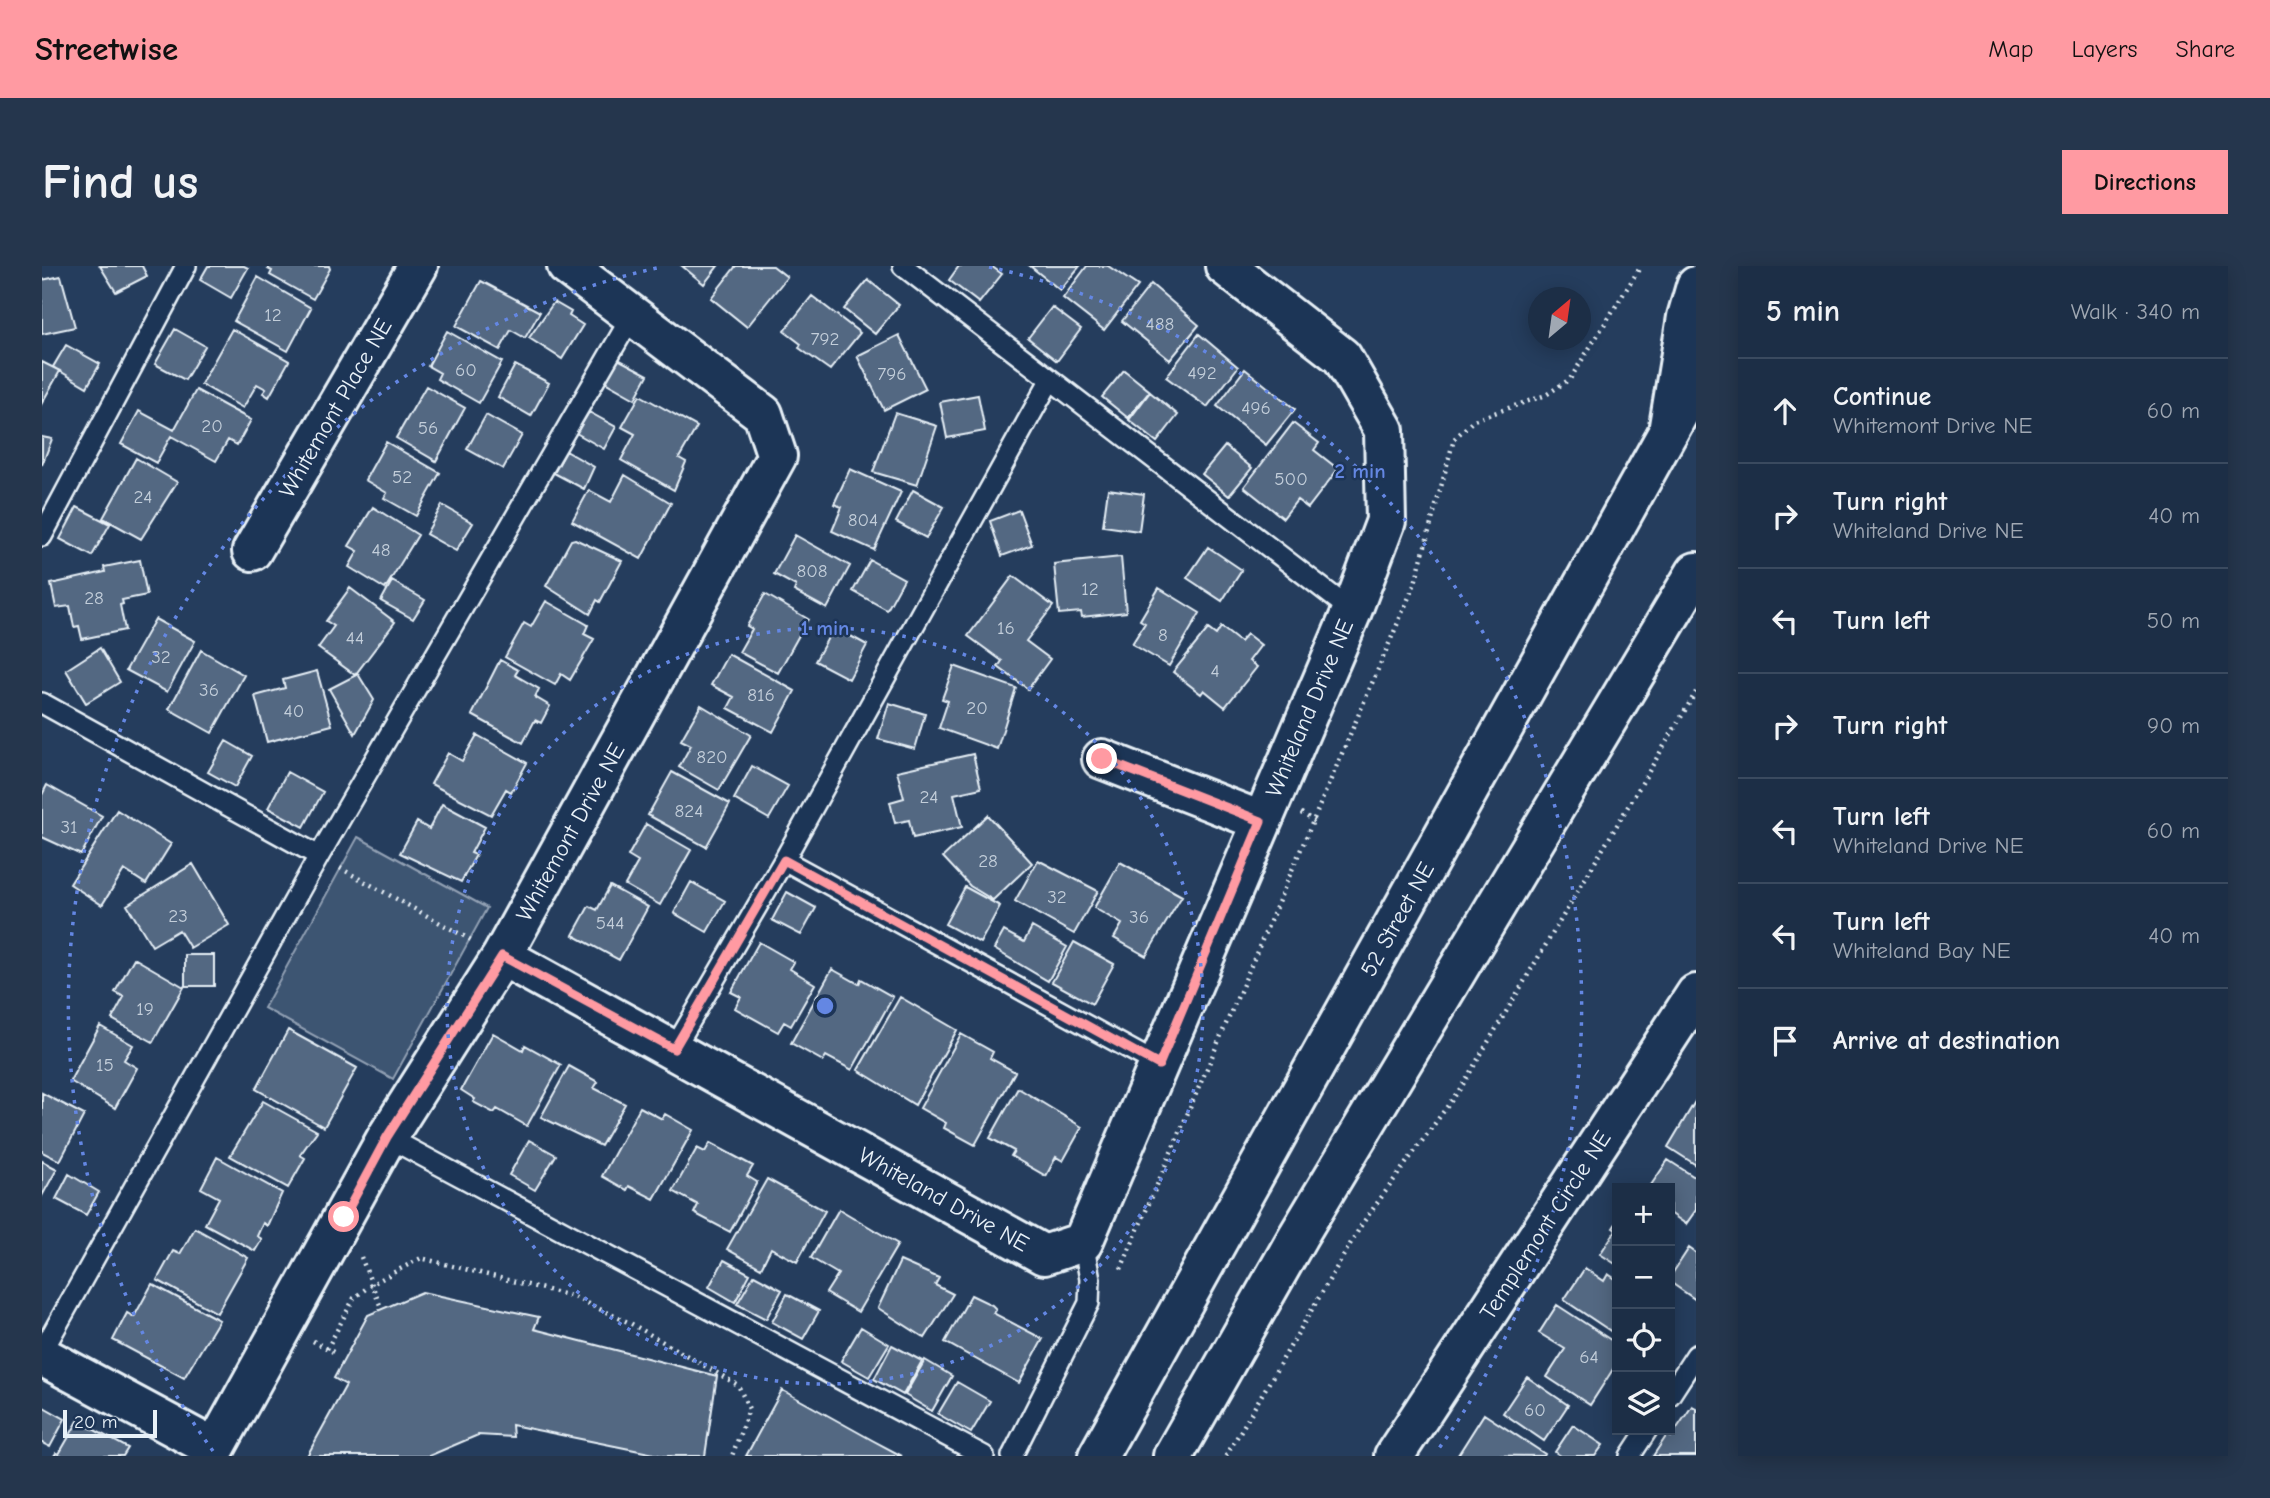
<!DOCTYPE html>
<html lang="en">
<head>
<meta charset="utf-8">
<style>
  body { margin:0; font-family:"Comic Neue",sans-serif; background:#25364d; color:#f1f3f6 }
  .controls { position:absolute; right:21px; bottom:21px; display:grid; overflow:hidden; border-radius:0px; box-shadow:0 4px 18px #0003 }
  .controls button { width:63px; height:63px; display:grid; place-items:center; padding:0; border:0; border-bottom:2px solid #3a4a5f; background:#1c2e46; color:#f1f3f6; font:35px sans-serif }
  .compass { position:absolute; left:1486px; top:21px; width:63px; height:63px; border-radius:50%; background:#1c2e46; box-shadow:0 4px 18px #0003; rotate:29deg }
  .scale { position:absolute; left:21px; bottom:18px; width:94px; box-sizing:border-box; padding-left:7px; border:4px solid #e8f1f8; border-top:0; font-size:19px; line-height:24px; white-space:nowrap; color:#e8f1f8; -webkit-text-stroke:5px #1d3557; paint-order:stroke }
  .stop { position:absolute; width:21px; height:21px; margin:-16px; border:5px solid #ff9aa2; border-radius:50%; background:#fff }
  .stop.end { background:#ff9aa2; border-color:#fff; box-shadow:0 2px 7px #0008 }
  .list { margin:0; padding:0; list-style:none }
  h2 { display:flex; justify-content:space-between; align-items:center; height:91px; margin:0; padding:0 28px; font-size:30px }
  h2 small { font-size:23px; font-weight:400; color:#a0a8b3 }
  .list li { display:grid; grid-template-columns:46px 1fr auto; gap:21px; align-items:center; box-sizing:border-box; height:105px; padding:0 28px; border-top:2px solid #3a4a5f }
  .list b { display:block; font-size:26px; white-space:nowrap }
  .list p { margin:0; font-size:23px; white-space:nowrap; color:#a0a8b3 }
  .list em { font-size:23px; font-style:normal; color:#a0a8b3 }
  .icon { flex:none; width:38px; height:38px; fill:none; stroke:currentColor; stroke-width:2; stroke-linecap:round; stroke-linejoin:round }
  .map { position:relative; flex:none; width:1654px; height:1190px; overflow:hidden; border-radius:0px }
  header { display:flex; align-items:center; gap:42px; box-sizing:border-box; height:98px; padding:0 35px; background:#ff9aa2; color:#111 }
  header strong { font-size:33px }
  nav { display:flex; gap:38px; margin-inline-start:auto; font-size:24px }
  .intro { display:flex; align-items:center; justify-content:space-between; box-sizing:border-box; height:168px; padding:0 42px }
  h1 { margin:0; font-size:49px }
  .button { padding:18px 32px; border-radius:0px; background:#ff9aa2; color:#111; font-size:24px; font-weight:700 }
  main { display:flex; gap:42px; padding:0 42px }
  aside { flex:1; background:#1c2e46; border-radius:0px; box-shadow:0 4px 18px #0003 }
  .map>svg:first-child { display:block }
</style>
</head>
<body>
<header>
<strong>Streetwise</strong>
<nav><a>Map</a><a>Layers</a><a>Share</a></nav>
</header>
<div class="intro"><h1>Find us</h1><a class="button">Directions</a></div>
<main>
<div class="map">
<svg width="1654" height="1190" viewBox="0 0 1654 1190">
  <rect width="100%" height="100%" fill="#253d5d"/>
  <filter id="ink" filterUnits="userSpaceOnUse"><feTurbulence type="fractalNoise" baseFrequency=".0143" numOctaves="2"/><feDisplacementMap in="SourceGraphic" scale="14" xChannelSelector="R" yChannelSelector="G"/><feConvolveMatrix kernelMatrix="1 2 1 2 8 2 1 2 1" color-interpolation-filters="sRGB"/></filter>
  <g filter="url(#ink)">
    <path fill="#3e5472" stroke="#93a2b5" stroke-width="2" d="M316,571L445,642L351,813L222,742Z"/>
    <path fill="#536782" stroke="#e8f1f8" stroke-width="2" d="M58,0H100L105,10L74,26Z
      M166,0H202L206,2L189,32L158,14Z
      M228,0H287L288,3L271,33L228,9L230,5L226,3Z
      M640,0H676L662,18Z
      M694,0H731L745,11L705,61L669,32Z
      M917,0H949L960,8L937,37L907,14Z
      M988,0H1038L1018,24Z
      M1045,0H1066L1096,20L1062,64L1021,32Z
      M19,10L33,61L0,68V14Z
      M216,11L269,42L246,85L192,55Z
      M826,14L857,39L833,68L802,43Z
      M439,15L498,46L483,72L469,64L458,84L414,60Z
      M1109,18L1157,59L1128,94L1080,55Z
      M770,30L818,67L788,104L757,82L759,78L742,65Z
      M512,36L529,46L527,50L541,59L520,93L487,72Z
      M1010,41L1039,63L1015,95L986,72Z
      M133,63L163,80L143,114L113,98Z
      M190,63L247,95L227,131L221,127L224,123L215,118L201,142L159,118Z
      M405,65L460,96L437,137L395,113L398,107L386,100Z
      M1157,68L1196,101L1165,141L1124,111Z
      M857,69L884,123L842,144L815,90Z
      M24,79L58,98L45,121L11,101Z
      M576,93L606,109L593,133L563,116Z
      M0,96L18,105L0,137Z
      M473,99L507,117L489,150L456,131Z
      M1203,103L1253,143L1224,179L1175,140Z
      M1082,104L1108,125L1086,152L1060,131Z
      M384,120L423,142L394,195L354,172Z
      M154,124L209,154L195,179L186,174L174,195L129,170L114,197L79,178L97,145L132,164Z
      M1108,126L1136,149L1115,176L1087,154Z
      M598,129L655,161L637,192L644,196L632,224L579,194L593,168L580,161Z
      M936,129L943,165L905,172L898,136Z
      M547,146L574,161L562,183L534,167Z
      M853,147L895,160L875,219L831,206Z
      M444,149L480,169L461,203L425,183Z
      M1251,157L1277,177L1272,184L1296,203L1266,242L1255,234L1241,252L1202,221Z
      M0,171L10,173L0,199Z
      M344,176L398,207L374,250L342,232L345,227L323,214Z
      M1183,180L1210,202L1187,230L1160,208Z
      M524,185L552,201L542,223L512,207Z
      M94,192L135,216L99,273L61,252Z
      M808,203L859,226L832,284L790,265L800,241L792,238Z
      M583,209L629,237L599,293L530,255L547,224L569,236Z
      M1066,223L1102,228L1097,265L1061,260Z
      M871,224L902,241L884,272L854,256Z
      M400,239L431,257L414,285L384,268Z
      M35,241L68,258L50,290L18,273Z
      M331,241L376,269L343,323L307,301L316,285L307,280Z
      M977,244L990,279L960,290L948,255Z
      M753,269L808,300L785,343L752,325L754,320L732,308Z
      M533,273L580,295L558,336L555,334L548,348L504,320L529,274Z
      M1166,281L1200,304L1180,335L1145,312Z
      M1079,291L1084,346L1040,351L1039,346L1017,348L1012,298Z
      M98,294L105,329L80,334L81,338L78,339L83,364L40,373L37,360L32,361L28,340L14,342L9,318L63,306L62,301Z
      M828,294L862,313L845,344L811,325Z
      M971,310L1011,340L984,375L1008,393L986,423L956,401L960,395L926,370Z
      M350,315L383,334L371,353L339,335Z
      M308,322L353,356L313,409L276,382L292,360L284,355Z
      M1117,322L1158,347L1127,400L1090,378L1103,357L1098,354Z
      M723,328L766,353L736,407L697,386L710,363L705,360Z
      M504,335L546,359L542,368L552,373L528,414L519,408L513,419L463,391L482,357L489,361Z
      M113,353L153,375L125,426L84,404Z
      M792,361L825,379L807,413L773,395Z
      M1179,361L1198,376L1205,368L1219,379L1207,395L1215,401L1183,441L1162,424L1159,428L1131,406L1166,363L1174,369Z
      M58,382L78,416L44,437L24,404Z
      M159,384L202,409L170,467L127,443Z
      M686,388L753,425L731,466L686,442L692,431L669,419Z
      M458,394L476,404L473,409L497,423L493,431L508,440L499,457L493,454L481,477L430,449Z
      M912,400L974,422L955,483L897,462L906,435L900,433Z
      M275,405L290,459L225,476L213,430L243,422L241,414Z
      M316,408L332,434L313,468L287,423Z
      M847,437L883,448L873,483L836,473Z
      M659,439L709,469L677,524L637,501L649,479L639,474Z
      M435,469L485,497L469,526L464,523L449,549L389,518L406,487L420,495Z
      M184,475L210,490L193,521L166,506Z
      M931,488L939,522L912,528L920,561L871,572L867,554L853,557L848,536L862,532L855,505Z
      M710,500L746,520L727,553L692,533Z
      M245,506L281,526L262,561L226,542Z
      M630,506L688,538L664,581L606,549Z
      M5,519L60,550L39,589L0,571V529Z
      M400,538L443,561L429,587L434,589L419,616L358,587L375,556L387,563Z
      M75,544L129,578L104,618L82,604L60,639L28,618Z
      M946,549L990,597L951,634L928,620L901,591Z
      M604,558L649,584L618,639L583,619L596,596L586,590Z
      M996,594L1056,625L1032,668L973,635Z
      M1078,596L1140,630L1104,690L1072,672L1080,658L1052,642Z
      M151,598L187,659L148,682L137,664L110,680L85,639Z
      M649,616L683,635L665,666L632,647Z
      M568,620L606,641L577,694L531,669L547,640L555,644Z
      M923,621L958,640L938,677L903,658Z
      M745,626L774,642L759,669L730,654Z
      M990,661L1025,681L1006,715L952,683L962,665L982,676Z
      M717,676L752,696L748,703L773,718L749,760L742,756L736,766L693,742L699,731L689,726Z
      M1032,676L1072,698L1050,738L1010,716Z
      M143,689H172V720H143Z
      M92,692L142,721L111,776L70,753L82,731L73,726Z
      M790,703L817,718L819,713L851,731L810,804L784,790L781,795L749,777Z
      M858,731L915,764L873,839L816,804Z
      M58,760L91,779L82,794L95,802L73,842L28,815Z
      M246,764L315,802L282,861L214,823Z
      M451,767L481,784L483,779L519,799L485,860L455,843L452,847L431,836L433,833L419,824Z
      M919,768L951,786L948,792L973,806L933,879L902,862L904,857L878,842Z
      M527,800L556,816L552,822L583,838L559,880L499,851Z
      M976,822L1040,861L1021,895L1014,891L1004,910L969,890L972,885L948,872Z
      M0,827L42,849L18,895L0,886Z
      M1654,834V899L1626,881Z
      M221,835L275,865L258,889L263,892L246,922L188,890Z
      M598,841L620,853L623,848L651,864L612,933L587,920L585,924L560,910Z
      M487,874L514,889L493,924L467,909Z
      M668,877L711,900L705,910L715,916L688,966L652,947L656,939L631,925L655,882L663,886Z
      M175,891L240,927L225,960L221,957L215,970L220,973L213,985L163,958L177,932L159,922Z
      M1626,894L1654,912V944L1644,958L1628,947V922H1607Z
      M0,895L15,903L0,930Z
      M27,908L57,926L44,949L14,933Z
      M725,913L783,945L755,996L729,982L719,1002L685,983Z
      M797,943L856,978L816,1046L784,1027L796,1008L769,992Z
      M1575,956V999L1558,988L1574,964L1571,962Z
      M153,962L206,992L175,1047L115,1014L131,985L138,988Z
      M1647,982L1654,987V1034L1628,1016V1011Z
      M682,994L708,1008L693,1036L667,1021Z
      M858,995L897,1012L893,1019L911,1028L883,1072L836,1042Z
      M1543,1002L1562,1015L1566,1008L1575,1014V1058L1570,1066L1522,1034Z
      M712,1009L740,1024L724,1053L695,1038Z
      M110,1018L177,1054L142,1112L71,1074L85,1047L92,1051Z
      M380,1026L497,1051L492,1063L675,1110L663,1190H622L470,1159L471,1171L436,1169L387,1190H265L304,1119L292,1112L326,1049Z
      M745,1028L777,1045L761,1073L730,1056Z
      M929,1029L950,1039L954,1043L951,1047L1001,1073L977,1117L903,1076Z
      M1515,1039L1575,1078V1097L1548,1139L1505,1111L1523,1083L1497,1067Z
      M819,1061L847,1078L827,1111L799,1095Z
      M850,1079L880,1095L861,1129L832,1113Z
      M883,1094L910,1110L890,1145L863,1129Z
      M1485,1111L1526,1139L1502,1175L1461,1147Z
      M915,1116L948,1135L929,1167L896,1148Z
      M740,1124L830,1174L860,1190H704Z
      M0,1140L23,1153L8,1181L0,1177Z
      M1650,1140L1654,1142V1190H1611L1625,1169L1629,1171Z
      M1442,1148L1503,1188L1502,1190L1416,1189Z
      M36,1155L86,1182L81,1190H12L14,1187L17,1188Z
      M1531,1159L1561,1179L1553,1190H1519L1513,1186Z"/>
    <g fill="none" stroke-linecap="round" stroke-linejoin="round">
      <defs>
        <path id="lane" d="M861,0L1310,345
          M0,270L144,0
          M0,437L277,590
          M742,594L1117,799
          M632,783L742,594L1007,116
          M345,871L942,1190
          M0,1086L277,590L591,48
          M1628,1129L1654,1089
          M970,1190L1047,1037L1048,1013L1041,976
          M1588,1190L1605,1164"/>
        <path id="street" d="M210,285L376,0
          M1060,493L1219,555
          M460,690L1002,989L1041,976L1310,345L1344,255L1342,164L1300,91L1183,0
          M0,1090L173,1183
          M169,1190L345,871L460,690L735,190L721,148L525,0
          M1352,1190L1654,728"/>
        <path id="secondary" d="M1056,1190L1654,116
          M1131,1190L1256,970L1654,306"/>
        <path id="primary" d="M1626,166L1645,51L1654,20"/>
      </defs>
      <use href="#lane" stroke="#e8f1f8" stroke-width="24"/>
      <use href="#street" stroke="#e8f1f8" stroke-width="44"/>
      <use href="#secondary" stroke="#e8f1f8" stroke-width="44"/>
      <use href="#primary" stroke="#e8f1f8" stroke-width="44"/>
      <path stroke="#e8f1f8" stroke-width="4.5" stroke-dasharray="2 5" stroke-linecap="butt" d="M1259,547L1274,556
        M298,602L431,675
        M319,991L338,1039
        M1079,1003L1373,317L1412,173L1432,154L1504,129L1528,113L1599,0
        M271,1075L295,1088
        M285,1083L312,1032L330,1018L379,992L529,1030L588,1057L696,1119L707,1143L690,1190
        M1184,1190L1320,958L1420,820L1654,426"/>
      <use href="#lane" stroke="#1d3557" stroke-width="19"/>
      <use href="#street" stroke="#1d3557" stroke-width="38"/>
      <use href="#secondary" stroke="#1d3557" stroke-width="38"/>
      <use href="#primary" stroke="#1d3557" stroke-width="38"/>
    </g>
  </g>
  <g fill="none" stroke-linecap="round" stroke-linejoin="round" filter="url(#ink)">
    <path stroke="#ff9aa2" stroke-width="9" d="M302,951L345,871L460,690L632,783L742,594L1117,799L1219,555L1060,493"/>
  </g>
  <g fill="none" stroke="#6487e3" stroke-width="3.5" stroke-dasharray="3.5 7">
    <circle cx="783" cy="740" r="378"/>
    <path d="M171 1185A757 757 0 0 1 619 1M947 1A757 757 0 0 1 1395 1185"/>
  </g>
  <g text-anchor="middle" stroke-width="5" stroke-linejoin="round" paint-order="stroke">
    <g font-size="19" fill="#c3ceda">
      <text x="231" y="55">12</text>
      <text x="1118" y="64">488</text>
      <text x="783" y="79">792</text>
      <text x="424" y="110">60</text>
      <text x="1160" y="113">492</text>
      <text x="850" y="114">796</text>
      <text x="1214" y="148">496</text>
      <text x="170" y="166">20</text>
      <text x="386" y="168">56</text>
      <text x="360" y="217">52</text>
      <text x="1249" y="219">500</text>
      <text x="101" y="237">24</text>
      <text x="821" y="260">804</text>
      <text x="339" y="290">48</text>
      <text x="770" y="311">808</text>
      <text x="1048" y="329">12</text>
      <text x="52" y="338">28</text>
      <text x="964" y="368">16</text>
      <text x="1121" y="375">8</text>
      <text x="313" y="378">44</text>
      <text x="119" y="397">32</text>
      <text x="1173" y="411">4</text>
      <text x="167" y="430">36</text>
      <text x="719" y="435">816</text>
      <text x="935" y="448">20</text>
      <text x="252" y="451">40</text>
      <text x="670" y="497">820</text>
      <text x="887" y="537">24</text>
      <text x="647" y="551">824</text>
      <text x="27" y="567">31</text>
      <text x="946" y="601">28</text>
      <text x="1015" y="637">32</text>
      <text x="136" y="656">23</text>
      <text x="1097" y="657">36</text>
      <text x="568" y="663">544</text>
      <text x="103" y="749">19</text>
      <text x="63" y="805">15</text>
      <text x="1547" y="1097">64</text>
      <text x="1493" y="1150">60</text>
    </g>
    <g font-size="23" fill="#e8f1f8" stroke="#1d3557">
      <text transform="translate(293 142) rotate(-60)" y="8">Whitemont Place NE</text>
      <text transform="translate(1267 442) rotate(-67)" y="8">Whiteland Drive NE</text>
      <text transform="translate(528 566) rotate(-61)" y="8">Whitemont Drive NE</text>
      <text transform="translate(1355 653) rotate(-61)" y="8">52 Street NE</text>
      <text transform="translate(902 933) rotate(29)" y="8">Whiteland Drive NE</text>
      <text transform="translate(1503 959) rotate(-57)" y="8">Templemont Circle NE</text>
    </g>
  </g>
  <circle cx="783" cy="740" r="10" fill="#6487e3" stroke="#1d3557" stroke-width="3.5"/>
  <g font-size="21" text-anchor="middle" font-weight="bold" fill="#6487e3" stroke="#1d3557" stroke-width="5" stroke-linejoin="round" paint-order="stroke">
    <text x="1318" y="212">2 min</text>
    <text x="783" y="369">1 min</text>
  </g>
</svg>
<div class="controls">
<button>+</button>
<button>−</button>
<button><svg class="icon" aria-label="locate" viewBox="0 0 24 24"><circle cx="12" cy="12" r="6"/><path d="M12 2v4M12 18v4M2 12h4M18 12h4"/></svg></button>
<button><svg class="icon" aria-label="layers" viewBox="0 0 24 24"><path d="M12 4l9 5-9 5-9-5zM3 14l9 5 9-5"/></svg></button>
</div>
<svg class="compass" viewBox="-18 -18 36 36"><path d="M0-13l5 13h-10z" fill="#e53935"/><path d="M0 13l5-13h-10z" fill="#a0a8b3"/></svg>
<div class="scale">20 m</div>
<div class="stop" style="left:302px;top:951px"></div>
<div class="stop end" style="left:1060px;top:493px"></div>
</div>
<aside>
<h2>5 min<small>Walk · 340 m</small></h2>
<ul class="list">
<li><svg class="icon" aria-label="ahead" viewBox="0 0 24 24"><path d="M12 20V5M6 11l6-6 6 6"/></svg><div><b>Continue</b><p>Whitemont Drive NE</p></div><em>60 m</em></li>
<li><svg class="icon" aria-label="right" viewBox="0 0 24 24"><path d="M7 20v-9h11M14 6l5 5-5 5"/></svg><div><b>Turn right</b><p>Whiteland Drive NE</p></div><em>40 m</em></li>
<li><svg class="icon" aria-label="left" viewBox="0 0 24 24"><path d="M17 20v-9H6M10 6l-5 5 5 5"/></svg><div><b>Turn left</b></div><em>50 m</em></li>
<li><svg class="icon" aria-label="right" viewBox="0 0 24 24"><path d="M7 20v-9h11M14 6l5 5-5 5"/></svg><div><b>Turn right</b></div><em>90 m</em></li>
<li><svg class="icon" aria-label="left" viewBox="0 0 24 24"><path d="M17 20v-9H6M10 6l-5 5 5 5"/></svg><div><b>Turn left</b><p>Whiteland Drive NE</p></div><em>60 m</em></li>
<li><svg class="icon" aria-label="left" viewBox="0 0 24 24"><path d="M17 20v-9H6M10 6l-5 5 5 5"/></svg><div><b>Turn left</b><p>Whiteland Bay NE</p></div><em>40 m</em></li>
<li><svg class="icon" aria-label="arrive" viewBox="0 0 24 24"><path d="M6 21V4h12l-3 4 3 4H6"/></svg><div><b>Arrive at destination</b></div></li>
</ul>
</aside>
</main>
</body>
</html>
